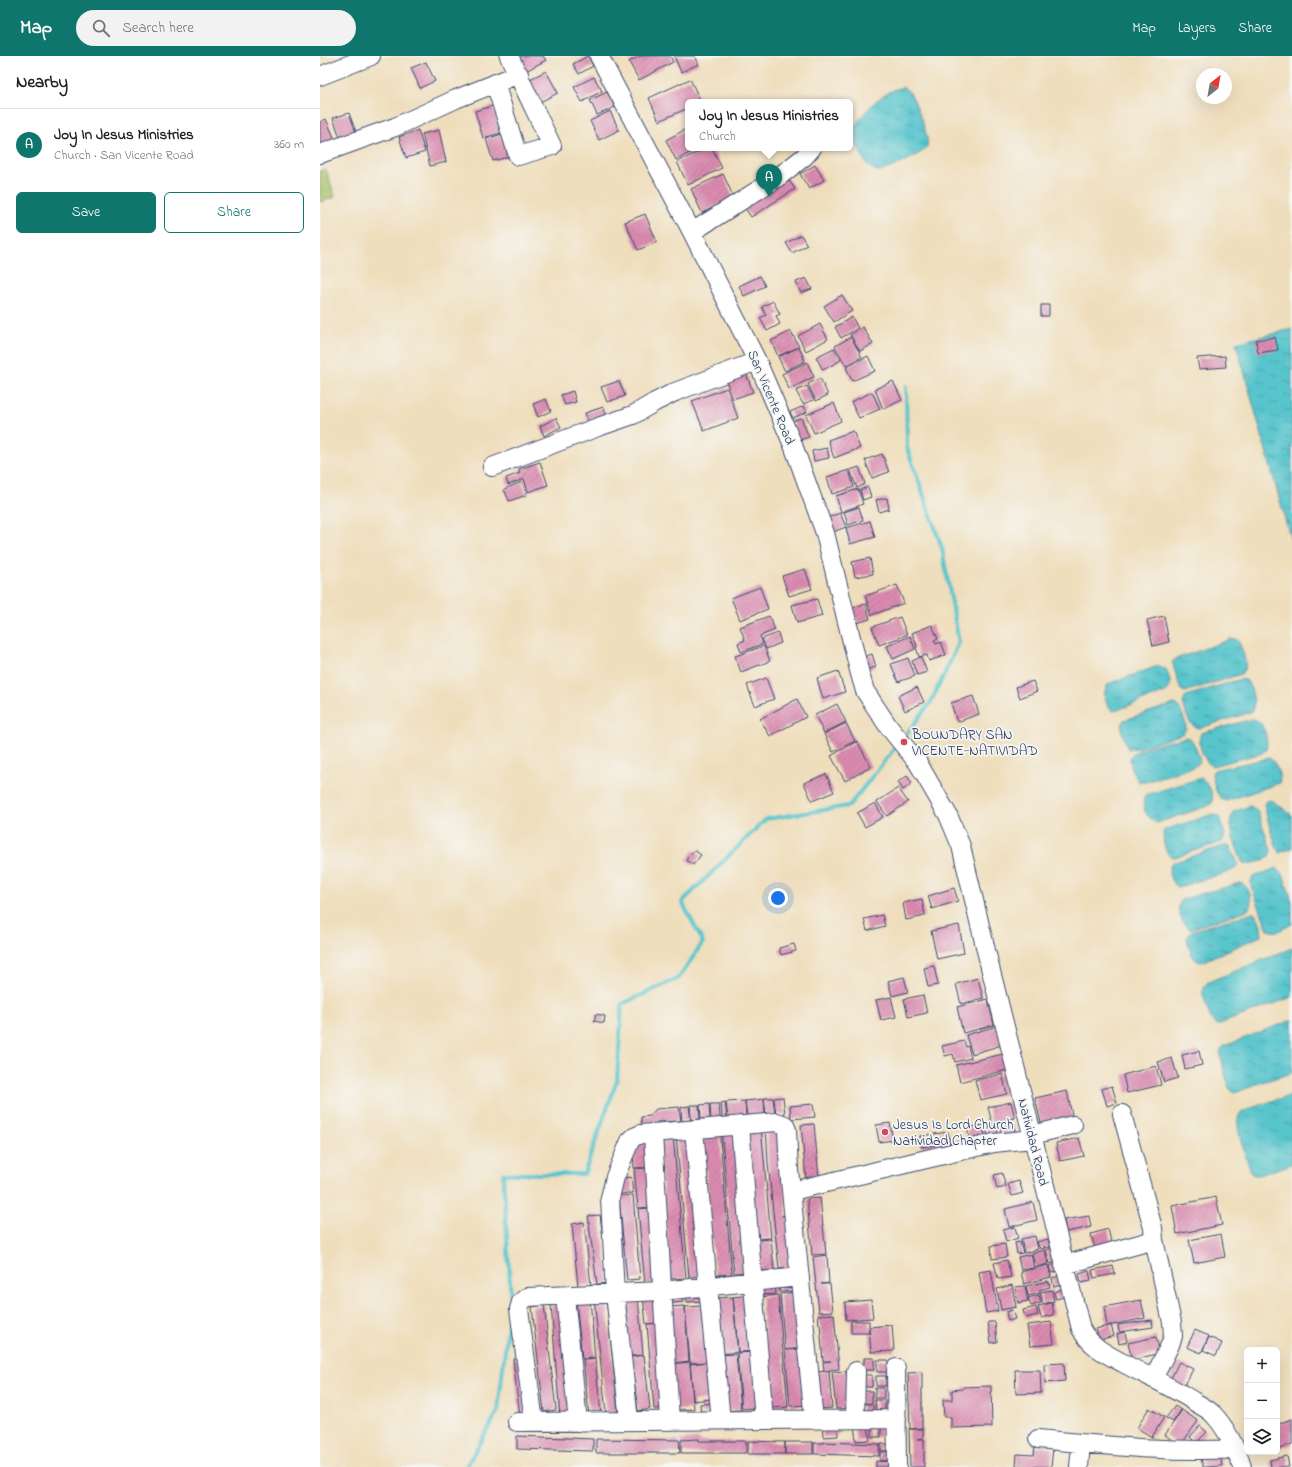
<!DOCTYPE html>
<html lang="en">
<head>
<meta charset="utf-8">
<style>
  body { margin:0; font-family:"Indie Flower",sans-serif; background:#f2f2f2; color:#202124 }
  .controls { position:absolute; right:12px; bottom:12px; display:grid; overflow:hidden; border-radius:6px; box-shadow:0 4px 16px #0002 }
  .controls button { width:36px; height:36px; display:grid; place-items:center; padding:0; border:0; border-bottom:1px solid #e0e0e0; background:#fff; color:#202124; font:20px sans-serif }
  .compass { position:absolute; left:876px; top:12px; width:36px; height:36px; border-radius:50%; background:#fff; box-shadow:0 4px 16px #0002; rotate:31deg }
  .you { position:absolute; left:458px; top:842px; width:14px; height:14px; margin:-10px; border:3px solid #fff; border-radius:50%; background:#1a73e8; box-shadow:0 0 0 6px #1a73e833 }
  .badge { display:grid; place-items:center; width:26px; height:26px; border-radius:50%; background:#0f766e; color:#fff; font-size:13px; font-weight:700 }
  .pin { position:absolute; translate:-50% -33px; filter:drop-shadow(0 1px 2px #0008) }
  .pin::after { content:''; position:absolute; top:21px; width:14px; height:12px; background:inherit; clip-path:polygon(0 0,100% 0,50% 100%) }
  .popup { position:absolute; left:365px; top:43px; width:168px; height:52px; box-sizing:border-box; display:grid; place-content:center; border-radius:6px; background:#fff; filter:drop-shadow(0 1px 3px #0005); font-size:13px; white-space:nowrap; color:#757577 }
  .popup b { font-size:15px; color:#202124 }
  .popup::after { content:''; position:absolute; left:50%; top:100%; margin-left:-8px; border:8px solid transparent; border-top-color:#fff }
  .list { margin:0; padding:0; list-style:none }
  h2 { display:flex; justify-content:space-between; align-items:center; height:52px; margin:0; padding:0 16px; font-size:17px }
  h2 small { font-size:13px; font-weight:400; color:#757577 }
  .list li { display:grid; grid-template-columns:26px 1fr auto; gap:12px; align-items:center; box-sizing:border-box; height:72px; padding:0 16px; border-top:1px solid #e0e0e0 }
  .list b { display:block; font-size:15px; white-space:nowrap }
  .list p { margin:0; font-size:13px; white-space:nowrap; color:#757577 }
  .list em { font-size:13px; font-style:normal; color:#757577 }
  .actions { display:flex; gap:8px; padding:12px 16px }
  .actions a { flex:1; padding:9px 0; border:1px solid #0f766e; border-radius:6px; text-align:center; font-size:14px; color:#0f766e }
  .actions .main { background:#0f766e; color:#fff }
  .icon { flex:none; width:22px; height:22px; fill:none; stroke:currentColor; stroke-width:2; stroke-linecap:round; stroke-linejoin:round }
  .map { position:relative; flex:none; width:972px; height:1411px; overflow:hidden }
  header { display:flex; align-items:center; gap:24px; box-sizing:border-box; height:56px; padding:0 20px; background:#0f766e; color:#fff }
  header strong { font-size:19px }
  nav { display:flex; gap:22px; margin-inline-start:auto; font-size:14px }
  .search { width:280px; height:36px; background:#f2f2f2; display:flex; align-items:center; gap:10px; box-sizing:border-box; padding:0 14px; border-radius:22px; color:#757577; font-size:15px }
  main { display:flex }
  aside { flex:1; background:#fff }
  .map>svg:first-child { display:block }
</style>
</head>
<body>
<header>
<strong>Map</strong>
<div class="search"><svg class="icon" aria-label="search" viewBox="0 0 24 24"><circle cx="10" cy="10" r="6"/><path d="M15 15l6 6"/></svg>Search here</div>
<nav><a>Map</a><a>Layers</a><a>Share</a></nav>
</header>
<main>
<aside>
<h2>Nearby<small></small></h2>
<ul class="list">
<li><span class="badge">A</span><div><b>Joy In Jesus Ministries</b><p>Church · San Vicente Road</p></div><em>360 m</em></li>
</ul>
<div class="actions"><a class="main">Save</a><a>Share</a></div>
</aside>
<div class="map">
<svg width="972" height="1411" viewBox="0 0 972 1411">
  <defs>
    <pattern id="water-ripples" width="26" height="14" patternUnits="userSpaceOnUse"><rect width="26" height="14" fill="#58c5cc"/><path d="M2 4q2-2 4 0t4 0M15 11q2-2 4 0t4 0" fill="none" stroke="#48a0a9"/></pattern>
    <pattern id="building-hatch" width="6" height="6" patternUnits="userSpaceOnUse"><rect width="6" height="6" fill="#db8cb0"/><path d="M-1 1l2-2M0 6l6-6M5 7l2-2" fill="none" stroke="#b17392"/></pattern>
  </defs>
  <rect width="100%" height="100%" fill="#f6f6f2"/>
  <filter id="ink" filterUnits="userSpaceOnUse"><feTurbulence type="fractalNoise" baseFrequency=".025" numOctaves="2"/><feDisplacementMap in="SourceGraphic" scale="8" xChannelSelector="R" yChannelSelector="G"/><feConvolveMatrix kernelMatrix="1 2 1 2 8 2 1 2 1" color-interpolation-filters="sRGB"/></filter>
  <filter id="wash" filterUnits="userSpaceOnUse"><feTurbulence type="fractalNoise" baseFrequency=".012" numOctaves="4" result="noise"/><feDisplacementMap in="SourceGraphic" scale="16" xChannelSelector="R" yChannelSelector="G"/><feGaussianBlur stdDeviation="0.9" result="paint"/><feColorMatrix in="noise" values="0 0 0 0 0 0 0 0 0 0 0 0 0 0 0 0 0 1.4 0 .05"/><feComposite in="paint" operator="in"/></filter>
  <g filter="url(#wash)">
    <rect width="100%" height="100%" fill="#efdebc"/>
    <path fill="#a8c369" stroke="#627964" d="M6,113L15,141L0,146V115Z"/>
    <path fill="url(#water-ripples)" stroke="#3a7a95" d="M583,31C585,33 588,35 590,37C595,44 611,84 607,91C603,98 570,113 561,115C559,115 555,115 553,113C546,110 542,100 539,93C532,80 531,75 540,63C551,48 565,35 583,31Z
      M972,273V488L916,287Z
      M911,583H916C921,587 927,606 925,612C924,614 922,616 921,618L865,636L861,634L852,606L856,603Z
      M838,610L846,613C849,622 854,629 846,636L794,655L788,651L784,637L788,628Z
      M921,623L926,624C932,632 937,648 931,656L880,672C868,672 866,656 863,647L866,640Z
      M854,648L857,649C862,656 866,665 866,673L862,678L820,692L808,693C805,683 798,674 804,664Z
      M933,663C944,664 949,685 946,694L942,697L893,710C883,707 877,686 881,677Z
      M867,681C875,685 877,696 880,704L878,708L873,711L825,726H819C815,721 807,706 811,700C817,692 856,684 867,681Z
      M949,702C957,706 960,719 960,727L906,745C896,743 894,727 892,718L894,714Z
      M881,722C889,727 894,738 892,747L888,750L837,767C827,762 819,750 826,739Z
      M949,744L954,746L972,759V792L959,797L951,776L944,749L945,746Z
      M930,750L937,754L951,794C950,806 934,807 925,808L922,806C917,791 906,771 913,756Z
      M893,758L899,761L905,779L902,786L855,801C853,801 851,801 849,799C844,795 842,779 844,774Z
      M906,789L910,790L918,808L916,812L909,816L858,831C850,827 846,814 852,807Z
      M957,812L963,818L972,845V868L957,876L948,874L930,827L933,821Z
      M920,827C930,829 934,847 928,854L870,873C861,869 854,849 863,843Z
      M931,857H935C940,863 943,873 941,880L881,906C870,904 870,892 867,883L871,875Z
      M972,892V941L897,969L891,964L883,939V932L888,926Z
      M972,964V1017L936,1028L918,1036H913L909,1032L900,999L901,993L904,990Z
      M972,1039V1108L938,1119H934L931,1117C928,1107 912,1065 920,1058C926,1052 962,1042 972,1039Z"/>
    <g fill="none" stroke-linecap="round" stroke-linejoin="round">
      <path stroke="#58c5cc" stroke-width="4" d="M584,681L611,646L639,587L622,492L587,392L586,330
        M146,1411L178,1355L191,1242L183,1118H264L297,1024L302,948L359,922L383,886L362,846L446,763L529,750L578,688"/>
    </g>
    <g id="blocks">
      <path fill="url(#building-hatch)" d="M197,0H223L226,4L206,15Z
        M268,0L273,10L259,18L253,8Z
        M320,0H350L353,6L319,24L309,6Z
        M354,0H375L379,8L361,16Z
        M106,6L115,25L100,32L91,12Z
        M226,15L238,37L218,47L206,25Z
        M274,21L282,35L262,46L254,31Z
        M370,23L381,46H368V52L339,65L329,42Z
        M287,36L295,51L277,59L270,44Z
        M173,50L181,77L163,82L155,55Z
        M290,55L299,74L279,84L270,65Z
        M29,57L37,79L21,84L13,62Z
        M6,63L16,86L0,89V66Z
        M368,72V92H380L356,104L346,84Z
        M98,74L105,96L86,102L79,81Z
        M119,74L126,106L110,110L102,78Z
        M182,78L188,101L173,105L166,83Z
        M387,92H392L402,112L368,129L357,106Z
        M495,109L504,124L489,133L480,118Z
        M403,118L414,142L382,157L371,133Z
        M466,120L475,133L431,161L423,149Z
        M325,158L337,186L318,194L305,166Z
        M481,179L487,189L472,197L466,187Z
        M440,220L445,230L424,240L419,230Z
        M486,222L492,233L481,237L476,226Z
        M522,239L532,255L514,266L504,250Z
        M453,245L460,258L456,260L460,268L447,275L440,262L446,259L442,251Z
        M721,249H729V260H721Z
        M532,261L538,272L521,282L515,271Z
        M500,268L508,283L486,295L478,280Z
        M543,271L553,288L540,295L530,279Z
        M471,275L479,291L458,300L451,285Z
        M531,281L542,301L526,310L515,290Z
        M955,281L958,294L938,297L936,284Z
        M479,291L485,305L465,315L458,301Z
        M514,292L521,304L503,314L496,301Z
        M548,300L555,315L532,325L526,311Z
        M905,300L906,311L879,313L877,302Z
        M487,306L494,321L469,333L462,318Z
        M426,317L433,336L413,343L406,324Z
        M500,322L508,339L496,345L488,328Z
        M299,325L305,340L287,346L281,331Z
        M573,325L582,344L563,353L555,333Z
        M487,330L494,344L483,348L476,335Z
        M407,332L418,362L384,375L372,345Z
        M253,335L256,346L245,349L241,339Z
        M552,336L560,353L539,362L531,346Z
        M226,343L231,355L218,361L213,348Z
        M514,347L521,365L494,377L486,359Z
        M484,350L487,356L473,362L470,356Z
        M283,351L287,362L269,368L265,357Z
        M236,362L241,371L224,380L220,370Z
        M481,362L489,381L480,384L472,365Z
        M533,375L540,392L514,402L508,384Z
        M507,392L509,402L494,405L492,395Z
        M562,398L569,416L552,422L545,404Z
        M220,406L228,429L208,436L204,423L188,429L186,422L200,417L199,413Z
        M539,411L545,428L537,432L530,414Z
        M529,414L534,431L512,438L507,421Z
        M202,426L207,439L189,445L184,433Z
        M548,431L551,441L543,444L540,434Z
        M538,433L543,448L521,456L516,440Z
        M567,442L569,453L559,456L556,444Z
        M539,451L543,464L528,469L524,456Z
        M520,457L526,471L513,476L507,462Z
        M550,465L555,481L530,488L526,472Z
        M550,502L553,518L535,521L532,506Z
        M485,513L492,533L469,540L462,520Z
        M577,529L584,547L552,559L545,540Z
        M440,531L448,553L420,564L411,542Z
        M497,543L502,560L477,567L472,549Z
        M546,548L550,563L537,567L532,552Z
        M449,560L455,574L440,580L443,588L421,596L418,587L425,584L420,571Z
        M844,560L849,586L833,590L827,564Z
        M580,561L587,579L559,589L552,571Z
        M612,569L618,583L614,584L616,588L621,586L626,599L609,605L607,599L599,601L596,591L597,590L592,577Z
        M458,577L461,587L446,593L442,583Z
        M590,580L595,593L573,603L567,590Z
        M444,590L450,605L421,616L415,600Z
        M552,598L556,611L546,614L541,602Z
        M601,601L607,616L597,619L592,605Z
        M588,602L595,620L578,626L571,608Z
        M518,615L525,636L503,643L497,622Z
        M446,622L454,643L435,650L427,629Z
        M713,625L717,635L700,642L696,631Z
        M597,631L604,646L585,655L578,640Z
        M653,640L659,658L637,666L631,647Z
        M477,643L486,661L450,680L440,663Z
        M517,648L526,666L504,677L495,659Z
        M526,667L535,685L513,696L504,678Z
        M537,685L551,711L525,725L511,700Z
        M506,718L514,736L492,745L484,727Z
        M587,720L592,727L583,734L578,726Z
        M578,732L588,746L567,760L557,746Z
        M555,747L563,761L545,771L537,757Z
        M374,794L381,799L373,809L366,804Z
        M634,832L638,845L612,853L608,840Z
        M602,843L605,860L586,864L583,847Z
        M562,859L565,870L547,875L544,863Z
        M639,869L644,897L617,903L611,875Z
        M474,888L476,895L461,899L459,892Z
        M614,910L618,929L608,931L604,912Z
        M584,921L588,936L572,940L568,925Z
        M658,922L663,942L641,948L636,928Z
        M603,939L607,957L588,961L584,943Z
        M571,941L576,961L561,964L556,944Z
        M668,943L674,969L643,977L637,951Z
        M276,958L285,960L284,967L274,965Z
        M677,970L682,989L652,998L646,979Z
        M644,985L646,991L648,990L651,1002L635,1006L633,998L625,1000L622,990Z
        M879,995L882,1009L865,1013L862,999Z
        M683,998L687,1014L640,1026L636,1009Z
        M852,1002L858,1022L844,1026L838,1006Z
        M836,1010L841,1029L807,1037L803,1019Z
        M682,1018L687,1038L660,1044L655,1024Z
        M792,1030L797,1047L787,1050L782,1033Z
        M747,1035L753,1064L722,1071L715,1042Z
        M463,1041L465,1058L456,1059L454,1042Z
        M444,1042H453L455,1059L446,1060Z
        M444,1043L445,1059L427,1060L425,1045Z
        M425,1045L426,1060L408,1062L406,1046Z
        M405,1046L407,1062H402L401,1047Z
        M691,1046L695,1062L672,1067L668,1051Z
        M389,1048L390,1063H381L380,1049Z
        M390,1048H399L400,1062L391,1063Z
        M493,1048L495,1061L471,1063L470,1050Z
        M370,1049H379L380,1063L371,1064Z
        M369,1050L371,1064L362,1065L361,1051Z
        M359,1051L361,1065L337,1066L331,1073L322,1074L321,1061L330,1060L336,1053Z
        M570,1067L573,1084L559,1086L556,1069Z
        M494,1068L499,1122L486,1123L481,1069Z
        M694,1068L696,1079L682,1082L680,1071Z
        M459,1069L467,1159L462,1160H468L471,1212L459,1213L448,1107L446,1070Z
        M663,1069L665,1080L649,1082L647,1072Z
        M676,1069L679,1083L669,1086L666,1071Z
        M441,1070L451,1182L438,1183L427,1071Z
        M399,1072L412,1218L395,1219L382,1073Z
        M415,1072L428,1216L414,1217L401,1073Z
        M628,1076L630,1087L601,1091L600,1080Z
        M369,1077L383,1220L369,1221L356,1078Z
        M353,1079L366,1222L351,1223L338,1080Z
        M759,1082L764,1100L740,1105L736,1087Z
        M325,1083L328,1111L314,1112L312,1084Z
        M328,1112L331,1151L318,1152L314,1113Z
        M682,1117L686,1131L677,1133L674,1119Z
        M311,1121L313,1137L299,1138L297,1123Z
        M699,1125L703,1137L692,1140L688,1128Z
        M313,1139L320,1223L307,1224L299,1140Z
        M896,1141L902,1169L857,1178L852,1150Z
        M500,1142L506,1198L492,1199L487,1143Z
        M713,1146L717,1164L689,1171L685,1153Z
        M331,1152L337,1227L325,1228L318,1153Z
        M280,1159L289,1227L277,1228L268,1160Z
        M769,1160L771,1171L746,1176L744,1164Z
        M264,1166L271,1229L258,1230L252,1168Z
        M695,1171L698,1182L686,1186L683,1174Z
        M788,1173L792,1189L775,1193L771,1178Z
        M901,1178L905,1201L874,1207L869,1184Z
        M715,1180L718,1193L704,1197L701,1183Z
        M451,1183L454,1214L440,1215L437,1184Z
        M728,1183L730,1191L725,1192L724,1190L725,1192L720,1193L717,1186Z
        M700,1186L703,1197L697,1198L695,1187Z
        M685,1188L687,1201L672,1203L671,1190Z
        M732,1192L736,1206L730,1208L726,1194Z
        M725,1194L728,1208L715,1211L712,1197Z
        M711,1198L714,1212L701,1214L698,1201Z
        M507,1199L509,1227L501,1228H510L513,1255L499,1256L493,1201Z
        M687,1204L691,1221L678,1223L674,1207Z
        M737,1208L739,1215L731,1217L729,1210Z
        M728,1209L731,1221L704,1228L701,1216Z
        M793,1210L795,1218L774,1222L772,1214Z
        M671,1214L678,1255L666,1257L659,1216Z
        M769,1215L771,1225L761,1227L759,1218Z
        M739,1220L741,1229L734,1231L732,1222Z
        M728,1225L730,1231L719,1234L720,1237L708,1240L706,1230Z
        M477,1226V1235L460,1236L459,1227Z
        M455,1229L456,1238L439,1239L438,1230Z
        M692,1229L696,1251L681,1254L677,1233Z
        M705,1230L708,1245L698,1247L695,1231Z
        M742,1233L744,1241L736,1243L734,1236Z
        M732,1234L734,1245L723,1248L720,1236Z
        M383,1236L384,1245L367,1246L366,1237Z
        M477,1236L482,1292L465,1294L460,1238Z
        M362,1237L363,1246L346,1248L345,1239Z
        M335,1239L338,1267L326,1268L323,1240Z
        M431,1239L436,1295L418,1296L413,1241Z
        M458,1239L468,1351L451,1352L441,1241Z
        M719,1239L721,1247L711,1250L708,1242Z
        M286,1241L298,1356L286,1357L274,1242Z
        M305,1241H318L323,1299L310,1300Z
        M413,1241L418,1296L400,1298L395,1242Z
        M270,1243L275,1302L262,1303L256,1244Z
        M551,1244L553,1262L526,1264L525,1246Z
        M821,1244L825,1262L787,1270L784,1251Z
        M732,1247L734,1259L721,1262L718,1250Z
        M244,1248L253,1360L240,1361L231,1249Z
        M224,1249L236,1354L224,1356L212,1251Z
        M365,1250L369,1305L352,1307L347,1251Z
        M383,1250L388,1306L370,1307L365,1251Z
        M716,1251L718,1259L705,1262L703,1254Z
        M692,1254L695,1263L688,1265L686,1256Z
        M514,1258L519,1313L504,1315L503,1306L511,1305H503L500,1268H499L498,1259Z
        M832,1264L833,1271L799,1276L798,1269Z
        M531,1265H549V1271L572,1269L574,1295L551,1296L549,1272V1277H531Z
        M668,1266H675L677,1286L671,1287Z
        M731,1266L734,1288L710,1290L707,1269Z
        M339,1267L347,1352L334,1353L327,1268Z
        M791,1269L794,1280L779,1284L776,1273Z
        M875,1274L889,1280L881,1297L867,1291Z
        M805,1276L807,1286L799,1288L797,1278Z
        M836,1281L840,1297L812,1304L808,1287Z
        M889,1281L902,1287L896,1300L883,1294Z
        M482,1293L487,1349L470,1350L465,1294Z
        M435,1296L440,1352L422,1353L417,1297Z
        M416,1298L421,1354L404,1355L399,1299Z
        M324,1299L330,1353L318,1355L311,1301Z
        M205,1302L212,1360L200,1361L193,1303Z
        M544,1302H554V1314H544Z
        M275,1303L281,1358L269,1359L263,1304Z
        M557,1304H568V1316H557Z
        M370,1306L374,1353L356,1354L352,1308Z
        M388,1306L391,1343L373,1345L370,1308Z
        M859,1306L873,1313L863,1333L849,1326Z
        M744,1307L745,1325L725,1327L724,1308Z
        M695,1314H720L721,1337L696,1338Z
        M509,1315L512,1352L497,1353L494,1316Z
        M526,1315L529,1352L516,1353L512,1316Z
        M602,1316V1372L590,1373L588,1317Z
        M541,1319H552V1331H541Z
        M556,1320H566V1330H556Z
        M671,1330L672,1371L631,1372V1361H624L623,1344H632V1334L643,1333V1331Z
        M555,1332H564V1342H555Z
        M541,1335H552V1347H541Z
        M555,1344H565V1354H556Z
        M398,1347V1356L381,1357L380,1348Z
        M542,1348H553V1360H542Z
        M855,1350L861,1354L853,1366L846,1362Z
        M829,1352L844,1361L832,1381L817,1372Z
        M862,1354L878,1365L860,1390L845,1379Z
        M972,1363V1388L957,1394V1368Z
        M517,1366L518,1380L503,1381L502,1367Z
        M548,1368L550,1384L536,1385L534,1369Z
        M880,1370L887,1376L876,1387L870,1381Z
        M552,1371H561V1381H552Z
        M589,1373H603V1382L597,1383H604V1411H590Z
        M197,1380L273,1383V1395L197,1393Z
        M276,1383L359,1384L360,1397H276Z
        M379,1383V1385H426V1397H361V1384Z
        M428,1385L465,1386V1398H428Z
        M465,1386H493V1398H465Z
        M503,1386L560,1388L559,1400L494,1398V1387H503Z
        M561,1388H569V1394L561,1395Z
        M715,1390L733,1392L731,1411L696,1410L697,1398L714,1399Z
        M560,1396H572V1404L560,1405Z
        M880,1398L900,1399L902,1410L883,1411Z
        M967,1400L969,1411H951L950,1404Z
        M556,1405L569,1406V1411H556Z"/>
    </g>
  </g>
  <g filter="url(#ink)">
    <use href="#blocks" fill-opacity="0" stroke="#3b496c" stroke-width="1"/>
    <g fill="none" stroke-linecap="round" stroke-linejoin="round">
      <defs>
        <path id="minor" d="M279,0L372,176L437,305L473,389L505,477L540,618L545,635L568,670L598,707L628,759L641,790L670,911L761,1273C770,1290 786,1298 803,1307C827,1320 852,1331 875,1346C881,1350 888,1353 893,1358C907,1373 916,1392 922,1411
          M0,20L51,0
          M175,27L198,100L232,90L189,0
          M0,98L75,71L136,43L199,18
          M372,176L457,122L484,101L492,92
          M172,411L278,371L313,359L335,346L355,336L437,305
          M420,1069L444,1364
          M374,1073L388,1231L401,1364
          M333,1078L350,1364
          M712,1079L753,1069
          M472,1135L674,1087L713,1083
          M744,1209L834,1184L833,1172L802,1058
          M245,1240L258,1366
          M576,1312L577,1411
          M833,1323L850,1289L853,1280L852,1266L834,1184
          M535,1363L536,1315
          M309,1364L295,1238L290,1142L295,1121L310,1085L314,1081L321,1078L457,1066L465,1069L467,1074L469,1114L494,1364
          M197,1366L577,1363
          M214,1366L199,1253L201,1246L207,1241L342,1235L480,1221
          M718,1383C783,1389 850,1397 916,1393
          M759,1411L761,1387"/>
      </defs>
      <use href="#minor" stroke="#3b496c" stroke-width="20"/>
      <use href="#minor" stroke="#fff" stroke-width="18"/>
    </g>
  </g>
  <g fill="#d1495b" stroke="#f6f6f2" stroke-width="1.5">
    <circle cx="584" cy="686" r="4"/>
    <circle cx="565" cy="1076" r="4"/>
  </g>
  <g text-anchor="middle" stroke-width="3.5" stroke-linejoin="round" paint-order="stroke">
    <g font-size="14" fill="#1b2f5e" stroke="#f6f6f2">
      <text transform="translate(452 341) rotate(67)" y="5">San Vicente Road</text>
      <text transform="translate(714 1086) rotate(76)" y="5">Natividad Road</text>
    </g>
    <g font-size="14" fill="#1b2f5e" stroke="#f6f6f2" text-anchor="start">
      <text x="592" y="683">BOUNDARY SAN<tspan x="592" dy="16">VICENTE-NATIVIDAD</tspan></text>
      <text x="573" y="1073">Jesus Is Lord Church<tspan x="573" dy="16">Natividad Chapter</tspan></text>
    </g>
  </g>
</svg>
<div class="controls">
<button>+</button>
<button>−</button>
<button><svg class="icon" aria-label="layers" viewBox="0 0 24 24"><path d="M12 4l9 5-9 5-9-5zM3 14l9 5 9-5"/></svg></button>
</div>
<svg class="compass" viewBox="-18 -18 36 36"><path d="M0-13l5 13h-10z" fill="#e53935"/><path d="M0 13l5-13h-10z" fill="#757577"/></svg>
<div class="you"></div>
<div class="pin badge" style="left:449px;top:141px">A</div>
<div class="popup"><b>Joy In Jesus Ministries</b>Church</div>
</div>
</main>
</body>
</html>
